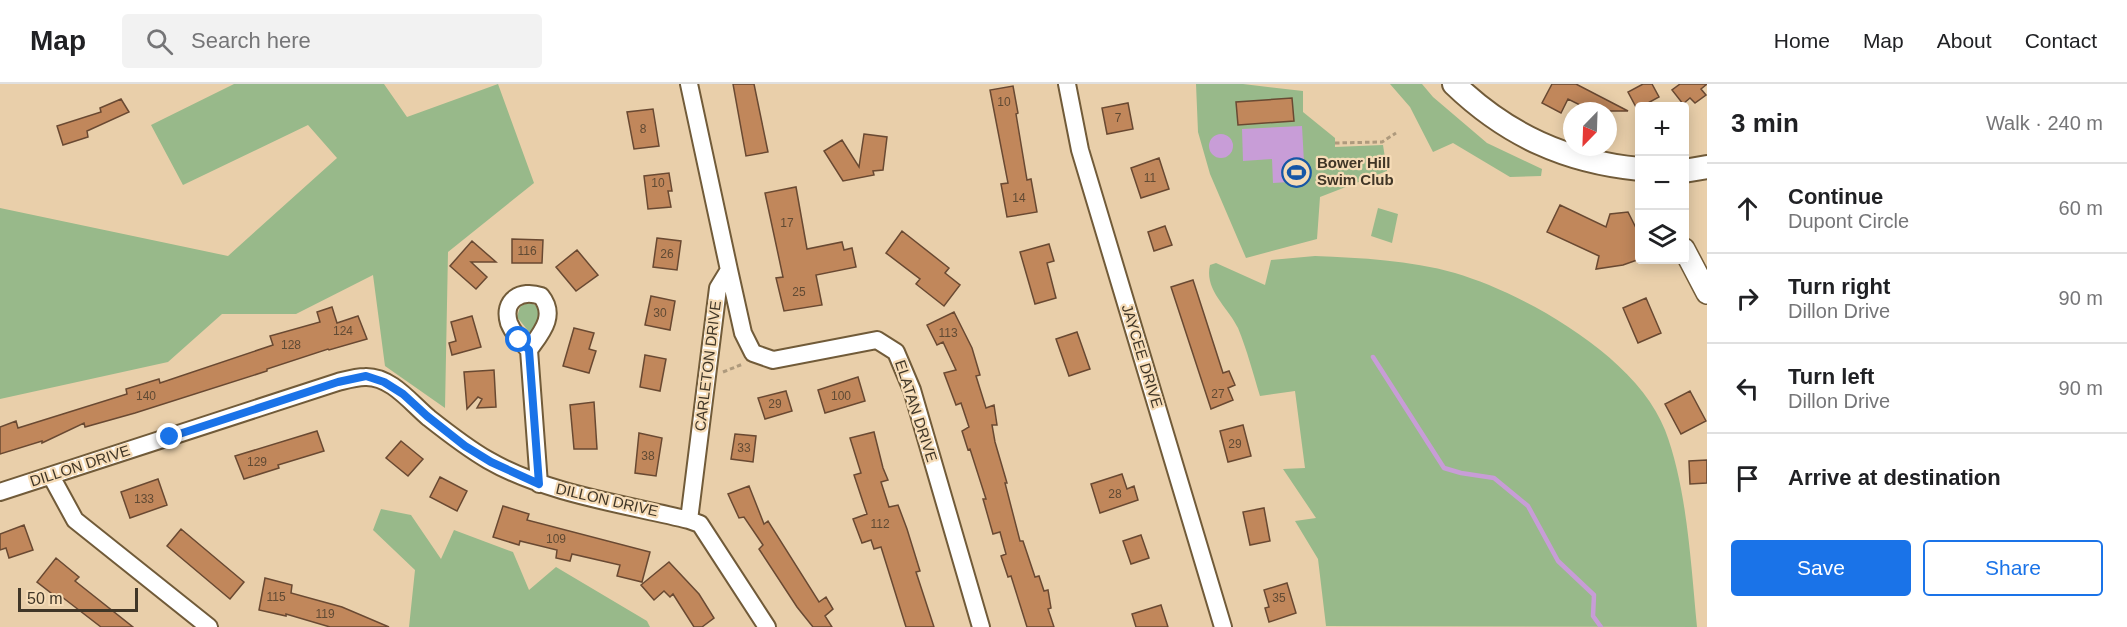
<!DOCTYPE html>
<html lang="en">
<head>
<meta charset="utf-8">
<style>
  body { margin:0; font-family:Arial,sans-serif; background:#f2f2f2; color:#202124 }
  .controls { position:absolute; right:18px; top:18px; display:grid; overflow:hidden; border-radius:6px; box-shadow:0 3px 15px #0003 }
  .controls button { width:54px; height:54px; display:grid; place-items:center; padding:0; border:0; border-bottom:2px solid #e0e0e0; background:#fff; color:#202124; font:30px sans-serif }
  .compass { position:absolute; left:1563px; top:18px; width:54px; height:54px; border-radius:50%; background:#fff; box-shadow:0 3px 15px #0003; rotate:203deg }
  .scale { position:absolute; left:18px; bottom:15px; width:120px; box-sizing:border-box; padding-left:6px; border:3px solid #403627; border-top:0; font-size:16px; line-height:21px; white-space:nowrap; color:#403627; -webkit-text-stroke:4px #f6dcb7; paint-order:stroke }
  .stop { position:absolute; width:18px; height:18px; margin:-14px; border:4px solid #1a73e8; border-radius:50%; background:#fff }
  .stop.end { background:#1a73e8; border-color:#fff; box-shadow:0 2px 6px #0008 }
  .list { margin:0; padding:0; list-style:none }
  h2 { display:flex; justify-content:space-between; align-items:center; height:78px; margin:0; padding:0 24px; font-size:26px }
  h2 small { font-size:20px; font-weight:400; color:#757577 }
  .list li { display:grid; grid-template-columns:39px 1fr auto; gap:18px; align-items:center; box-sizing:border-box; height:90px; padding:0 24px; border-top:2px solid #e0e0e0 }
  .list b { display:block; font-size:22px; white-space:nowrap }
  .list p { margin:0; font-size:20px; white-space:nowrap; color:#757577 }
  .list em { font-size:20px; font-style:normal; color:#757577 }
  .actions { display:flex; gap:12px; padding:18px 24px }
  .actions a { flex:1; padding:14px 0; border:2px solid #1a73e8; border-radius:6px; text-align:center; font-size:21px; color:#1a73e8 }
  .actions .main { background:#1a73e8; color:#fff }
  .icon { flex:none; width:33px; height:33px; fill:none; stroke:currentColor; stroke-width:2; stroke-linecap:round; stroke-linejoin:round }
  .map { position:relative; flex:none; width:1707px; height:543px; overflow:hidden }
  header { display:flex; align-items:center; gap:36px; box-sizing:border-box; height:84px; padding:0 30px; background:#fff; border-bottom:2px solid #e0e0e0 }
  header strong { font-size:28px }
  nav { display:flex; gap:33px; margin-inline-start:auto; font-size:21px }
  .search { width:420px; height:54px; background:#f2f2f2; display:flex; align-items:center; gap:15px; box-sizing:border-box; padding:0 21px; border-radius:6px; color:#757577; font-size:22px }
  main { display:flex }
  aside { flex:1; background:#fff }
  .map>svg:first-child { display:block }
</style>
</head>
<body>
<header>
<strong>Map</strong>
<div class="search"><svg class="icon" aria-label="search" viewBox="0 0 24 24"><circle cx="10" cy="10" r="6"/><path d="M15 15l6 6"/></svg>Search here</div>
<nav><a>Home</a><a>Map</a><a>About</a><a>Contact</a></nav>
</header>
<main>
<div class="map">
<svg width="1707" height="543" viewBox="0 0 1707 543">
  <rect width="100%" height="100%" fill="#e9cfaa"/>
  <path fill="#98b98a" d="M234,0H384L407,33L498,0L534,99L448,168L445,324L385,282L373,191L296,230H222L168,278L0,315V124L228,172L337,74L308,41L183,101L151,41Z
    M1196,0H1243L1303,7V28L1335,54V63L1383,61L1387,87L1320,113L1317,155L1246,174L1210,90L1198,48Z
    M1390,0H1422L1433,13L1487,59L1542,85L1541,92L1510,93L1453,59L1433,68L1410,23Z
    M1378,124L1398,130L1392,159L1371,152Z
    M1315,172C1362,174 1409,176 1455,189C1526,210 1637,273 1665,346C1687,403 1691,481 1697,543L1326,542L1318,475L1295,437L1316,434L1283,385L1305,384L1295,307L1260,312C1253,289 1247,266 1238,244C1228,223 1204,206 1210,181L1216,179L1265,201L1271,176Z
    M526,219C537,219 539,224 541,233L533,249H530L517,233L520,223Z
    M381,425L411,431L441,475L454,446L513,468L529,506L556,483L647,537L650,543H409L415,486L373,446Z"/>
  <path fill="#c89dd7" d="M1302,42L1305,97L1273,99L1272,75L1243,77L1242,45Z
    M1209 62a12 12 0 1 1 24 0a12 12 0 1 1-24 0Z"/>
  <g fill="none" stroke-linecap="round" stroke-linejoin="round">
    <path stroke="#c89dd7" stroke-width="4.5" d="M1373,273L1444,384L1461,389L1494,394L1528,422L1558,477L1594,511L1593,532L1601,543"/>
  </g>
  <path fill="#c1875b" stroke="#694932" stroke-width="1.5" d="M733,0H754L768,68L746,72Z
    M1552,0H1576L1628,27H1592L1568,15L1561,29L1542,19Z
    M1643,0H1652L1659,13L1637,25L1628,8Z
    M1680,0H1707L1701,5L1706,11L1695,19L1690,14L1683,20L1672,6Z
    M1013,2L1018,29L1016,30L1027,96L1031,95L1037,128L1007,133L1001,100L1008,99L990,6Z
    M1292,14L1294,37L1238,41L1236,18Z
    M121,15L129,28L87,47L88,53L63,61L57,42L101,28L100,24Z
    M1128,19L1133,45L1107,50L1102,24Z
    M653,25L659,62L634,65L627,28Z
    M864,50L887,53L883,86L873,87L874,91L843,97L824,67L842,56L859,83Z
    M1159,74L1169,105L1141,114L1131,84Z
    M669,89L672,107H668L671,123L648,125L644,92Z
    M796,103L807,165L842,158L844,166L852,164L856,183L816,191L822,221L784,227L776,194L783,193L765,109Z
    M1560,121L1606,143L1610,130L1628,128L1640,152V175L1623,181L1596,185L1599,172L1547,148Z
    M1165,142L1172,161L1154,167L1148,148Z
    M902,147L949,184L945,189L960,201L944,222L916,200L920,195L886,169Z
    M657,154L681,157L677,186L653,183Z
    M512,155L543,156L542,179H512Z
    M472,157L496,178H471L487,193L476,205L450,182Z
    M1049,160L1054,177L1047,179L1056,214L1035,220L1020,168Z
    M577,166L598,191L576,207L556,183Z
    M1193,196L1223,289L1229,287L1235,301L1228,304L1233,316L1211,325L1171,203Z
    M651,212L675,217L670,246L645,241Z
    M1646,214L1661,249L1638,259L1623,224Z
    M332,223L337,239L358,232L367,255L329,266L328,265L267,285V287L135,329L85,343L84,339L42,359V357L0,370V343L16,337L18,344L127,310L126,305L159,295L160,299L273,261L270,252L320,238L317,228Z
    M954,228L972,264L980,291L976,292L986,324L994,321L997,341H992L995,358L1007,399H1005L1020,457H1023L1035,493L1039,492L1044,507L1048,506L1051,524L1048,525L1054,543H1027L1011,492L1008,493L1001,472L1006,470L1000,448L993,450L983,415H986L970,365L968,366L962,347L969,343L961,319L956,321L944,289L956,286L943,258L937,261L927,241Z
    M472,232L481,263L452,271L449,259L456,257L451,238Z
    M574,244L594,249L589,265L596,267L589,289L563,282Z
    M1077,248L1090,285L1069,292L1056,255Z
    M645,271L666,275L660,307L640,303Z
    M494,286L496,323L477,324L482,315L478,313L467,325L464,288Z
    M858,293L865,317L825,329L818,306Z
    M786,307L792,327L765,335L758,314Z
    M1690,307L1706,337L1681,350L1665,320Z
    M594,318L597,365H574L570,321Z
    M1243,341L1251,372L1228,378L1220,347Z
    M317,347L324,367L278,381L279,384L244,395L235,372Z
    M874,348L883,384L888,396L881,398L889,423L898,421L907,445L920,487L916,488L934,543H906L881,463L874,465L871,456L862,459L853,435L867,430L854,391L861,389L850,354Z
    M639,349L662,354L656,392L635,389Z
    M735,350L756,352L753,378L731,375Z
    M401,357L423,375L408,392L386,374Z
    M1707,376V399L1690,400L1689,377Z
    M1122,390L1127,405L1134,402L1138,416L1100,429L1091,400Z
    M440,393L467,407L457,427L430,413Z
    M158,395L167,421L130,434L121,408Z
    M749,402L764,440L768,437L819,518L826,513L833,525L825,532L832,543H813L797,523L759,465L763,461L744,433L739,434L728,410Z
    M503,422L529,430L527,436L650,468L642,498L617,492L620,481L572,470L570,477L556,474L557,466L520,457L519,461L493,453Z
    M1264,424L1270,457L1250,461L1243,428Z
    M24,441L33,466L9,474L6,464L0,466V450Z
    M181,445L244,498L230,515L167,462Z
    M1141,451L1149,474L1131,480L1123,457Z
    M56,474L79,493L75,497L133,543H101L62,513L60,516L37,498Z
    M669,478L699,510L714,534L702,543H694L673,510L670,513L664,507L654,516L641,501Z
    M265,494L292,501L291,509L342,523L389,543H330L286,530V532L259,526Z
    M1287,499L1296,529L1269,538L1265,524L1269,523L1264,506Z
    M1161,521L1168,543H1136L1132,530Z"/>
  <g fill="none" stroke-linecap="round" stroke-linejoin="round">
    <defs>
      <path id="minor" d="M689,0L729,186L718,204L689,436L700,440L767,543
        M1067,0L1080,66L1223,543
        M729,186L743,249L753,269L773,276L877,256L896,268L912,306L981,543
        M529,266C541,249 557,232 541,212C521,205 502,216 509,239C513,249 521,258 529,266L539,400
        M51,392L75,436L209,543
        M0,408L338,298C346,296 356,293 365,293C391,292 411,319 429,334C448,349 467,364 488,376C547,410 624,420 689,436"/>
      <path id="tertiary" d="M1684,165L1707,209"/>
      <path id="secondary" d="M1454,0C1507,51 1566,78 1640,85
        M1684,87L1707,83"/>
    </defs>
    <use href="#minor" stroke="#715b39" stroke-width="20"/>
    <use href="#tertiary" stroke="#715b39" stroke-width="24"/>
    <use href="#secondary" stroke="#715b39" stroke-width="26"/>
    <path stroke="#ae9a7d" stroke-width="3" stroke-dasharray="4.5 3" stroke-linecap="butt" d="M1335,59L1382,58L1396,49
      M723,288L743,280"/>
    <use href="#minor" stroke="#fff" stroke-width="16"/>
    <use href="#tertiary" stroke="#fff" stroke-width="21"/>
    <use href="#secondary" stroke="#fff" stroke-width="22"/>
  </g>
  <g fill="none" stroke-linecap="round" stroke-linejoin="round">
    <path stroke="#1a73e8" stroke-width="8" d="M170,353L338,298L366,292L384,298L403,310L427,332L465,362L491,378L539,400L529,266L519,256"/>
  </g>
  <defs>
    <symbol id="stadium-ring" viewBox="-11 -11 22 22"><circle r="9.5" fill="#f6dcb7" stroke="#1656a6" stroke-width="1.5"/><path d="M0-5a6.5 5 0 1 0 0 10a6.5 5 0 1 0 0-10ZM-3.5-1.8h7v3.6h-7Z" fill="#1656a6"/></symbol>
  </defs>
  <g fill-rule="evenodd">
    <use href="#stadium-ring" x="1280" y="72" width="33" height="33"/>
  </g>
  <g text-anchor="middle" stroke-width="4.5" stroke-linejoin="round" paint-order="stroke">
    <g font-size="12" fill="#604a34">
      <text x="1004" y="22">10</text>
      <text x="1118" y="38">7</text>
      <text x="643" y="49">8</text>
      <text x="1150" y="98">11</text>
      <text x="658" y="103">10</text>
      <text x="1019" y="118">14</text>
      <text x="787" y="143">17</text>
      <text x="527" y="171">116</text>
      <text x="667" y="174">26</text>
      <text x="799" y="212">25</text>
      <text x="660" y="233">30</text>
      <text x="343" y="251">124</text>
      <text x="948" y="253">113</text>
      <text x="291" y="265">128</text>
      <text x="1218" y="314">27</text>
      <text x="146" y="316">140</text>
      <text x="841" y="316">100</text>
      <text x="775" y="324">29</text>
      <text x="1235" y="364">29</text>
      <text x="744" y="368">33</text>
      <text x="648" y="376">38</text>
      <text x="257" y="382">129</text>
      <text x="1115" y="414">28</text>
      <text x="144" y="419">133</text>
      <text x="880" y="444">112</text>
      <text x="556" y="459">109</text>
      <text x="276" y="517">115</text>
      <text x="1279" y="518">35</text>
      <text x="325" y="534">119</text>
    </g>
    <g font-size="15" font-weight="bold" fill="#403627" stroke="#f6dcb7" text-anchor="start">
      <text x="1317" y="84">Bower Hill<tspan x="1317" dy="17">Swim Club</tspan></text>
    </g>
    <g font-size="15" fill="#403627" stroke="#f6dcb7">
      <text transform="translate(1142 272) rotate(73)" y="5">JAYCEE DRIVE</text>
      <text transform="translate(708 282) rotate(-83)" y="5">CARLETON DRIVE</text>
      <text transform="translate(916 327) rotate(72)" y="5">ELATAN DRIVE</text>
      <text transform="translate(80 382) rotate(-18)" y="5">DILLON DRIVE</text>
      <text transform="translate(607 416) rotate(13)" y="5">DILLON DRIVE</text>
    </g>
  </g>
</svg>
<div class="controls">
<button>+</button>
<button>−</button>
<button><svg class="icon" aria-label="layers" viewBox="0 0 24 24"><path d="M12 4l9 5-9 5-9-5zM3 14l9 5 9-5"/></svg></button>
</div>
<svg class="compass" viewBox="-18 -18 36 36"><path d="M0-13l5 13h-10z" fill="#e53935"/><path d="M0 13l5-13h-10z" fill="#757577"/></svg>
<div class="scale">50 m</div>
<div class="stop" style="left:519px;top:256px"></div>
<div class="stop end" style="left:170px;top:353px"></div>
</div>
<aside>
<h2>3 min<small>Walk · 240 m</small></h2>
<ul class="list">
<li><svg class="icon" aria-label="ahead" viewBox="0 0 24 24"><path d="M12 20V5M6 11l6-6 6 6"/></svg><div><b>Continue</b><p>Dupont Circle</p></div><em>60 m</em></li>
<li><svg class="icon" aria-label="right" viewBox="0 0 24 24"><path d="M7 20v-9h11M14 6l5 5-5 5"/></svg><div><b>Turn right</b><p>Dillon Drive</p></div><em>90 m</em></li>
<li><svg class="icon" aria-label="left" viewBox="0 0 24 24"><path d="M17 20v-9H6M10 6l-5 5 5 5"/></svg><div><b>Turn left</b><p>Dillon Drive</p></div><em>90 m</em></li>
<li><svg class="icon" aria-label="arrive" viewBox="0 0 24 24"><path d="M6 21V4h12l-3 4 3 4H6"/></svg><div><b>Arrive at destination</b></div></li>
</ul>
<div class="actions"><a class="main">Save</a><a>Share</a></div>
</aside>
</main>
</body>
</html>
